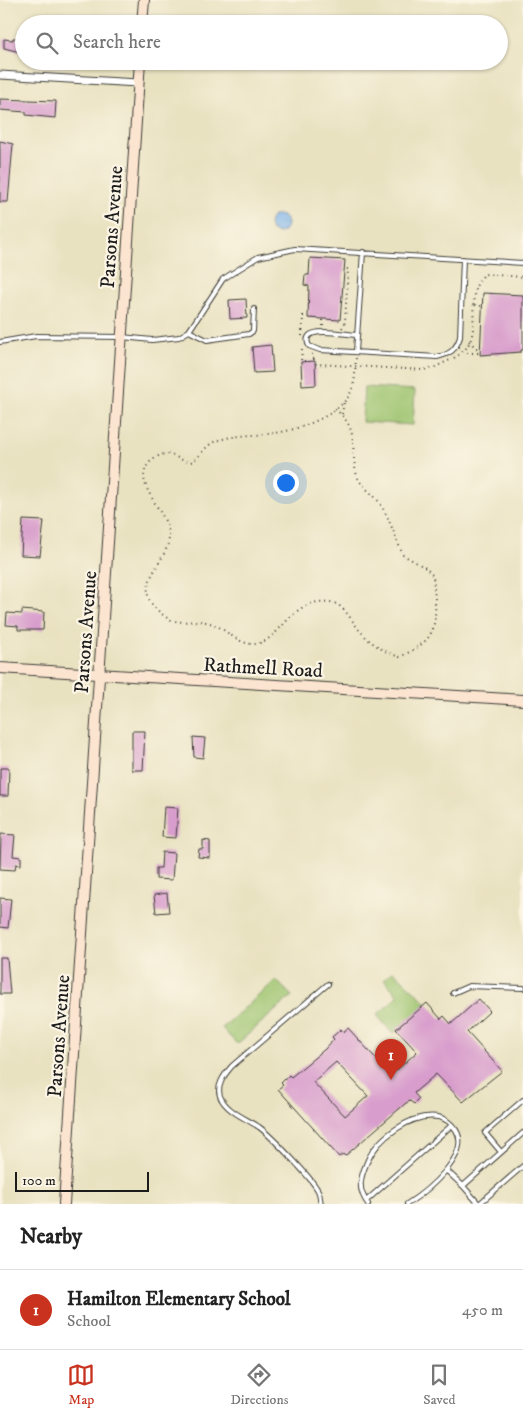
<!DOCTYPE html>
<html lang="en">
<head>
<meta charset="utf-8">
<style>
  body { margin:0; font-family:"IM FELL DW Pica",serif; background:#f2f2f2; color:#222 }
  .scale { position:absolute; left:15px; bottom:12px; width:134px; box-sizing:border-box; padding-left:5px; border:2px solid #1c1c1c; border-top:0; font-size:14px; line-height:18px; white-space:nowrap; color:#1c1c1c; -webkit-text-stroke:4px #fcf5e5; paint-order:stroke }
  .you { position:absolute; left:285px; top:482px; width:18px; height:18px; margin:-12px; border:4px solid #fff; border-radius:50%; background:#1a73e8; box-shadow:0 0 0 8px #1a73e833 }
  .badge { display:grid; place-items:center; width:32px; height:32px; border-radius:50%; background:#c8321e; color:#fff; font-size:16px; font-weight:700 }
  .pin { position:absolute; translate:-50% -41px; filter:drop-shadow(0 1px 2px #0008) }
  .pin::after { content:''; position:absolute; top:26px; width:18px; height:15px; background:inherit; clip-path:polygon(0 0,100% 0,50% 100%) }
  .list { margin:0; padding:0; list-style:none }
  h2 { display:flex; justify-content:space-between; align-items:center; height:65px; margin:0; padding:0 20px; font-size:21px }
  h2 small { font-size:16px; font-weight:400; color:#767676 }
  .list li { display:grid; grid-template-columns:32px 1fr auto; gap:15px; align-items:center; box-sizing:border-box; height:80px; padding:0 20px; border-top:1px solid #e0e0e0 }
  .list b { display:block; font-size:19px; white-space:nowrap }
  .list p { margin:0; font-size:16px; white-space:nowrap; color:#767676 }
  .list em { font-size:16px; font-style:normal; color:#767676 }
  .icon { flex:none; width:28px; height:28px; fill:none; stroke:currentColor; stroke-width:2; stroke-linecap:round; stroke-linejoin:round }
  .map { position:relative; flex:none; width:523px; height:1204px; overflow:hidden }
  .search { position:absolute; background:#fff; box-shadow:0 1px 4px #0004; left:15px; right:15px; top:15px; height:55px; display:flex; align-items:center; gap:12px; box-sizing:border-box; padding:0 18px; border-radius:28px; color:#767676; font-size:19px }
  .sheet { height:145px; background:#fff }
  nav { display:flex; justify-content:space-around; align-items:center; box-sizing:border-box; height:70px; border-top:1px solid #e0e0e0; background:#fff; font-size:14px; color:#767676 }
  nav a { display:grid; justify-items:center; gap:2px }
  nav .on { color:#c8321e }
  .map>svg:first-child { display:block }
</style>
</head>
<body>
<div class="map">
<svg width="523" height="1204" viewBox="0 0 523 1204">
  <defs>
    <pattern id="water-ripples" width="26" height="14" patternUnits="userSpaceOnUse" patternTransform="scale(1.25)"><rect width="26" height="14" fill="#7ab3eb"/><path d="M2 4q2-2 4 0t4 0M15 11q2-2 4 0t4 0" fill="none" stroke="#6999c9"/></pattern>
  </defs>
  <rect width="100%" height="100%" fill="#fcf5e5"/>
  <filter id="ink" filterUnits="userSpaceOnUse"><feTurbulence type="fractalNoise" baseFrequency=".02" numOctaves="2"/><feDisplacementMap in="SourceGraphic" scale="10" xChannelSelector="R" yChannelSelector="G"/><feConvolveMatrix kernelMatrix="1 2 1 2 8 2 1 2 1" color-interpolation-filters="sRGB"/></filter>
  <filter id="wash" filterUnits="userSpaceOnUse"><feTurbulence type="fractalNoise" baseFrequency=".0096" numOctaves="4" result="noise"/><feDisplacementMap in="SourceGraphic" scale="20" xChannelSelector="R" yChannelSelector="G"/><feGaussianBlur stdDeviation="1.12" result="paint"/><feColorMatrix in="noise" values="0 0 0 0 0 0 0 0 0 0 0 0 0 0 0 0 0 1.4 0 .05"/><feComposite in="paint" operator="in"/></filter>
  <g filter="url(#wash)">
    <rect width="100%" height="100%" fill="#e9e2c1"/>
    <path fill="#9ec46f" stroke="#5d7046" d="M364,387L415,390L413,425L362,422Z
      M393,971L427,1003L393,1034L377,1015L398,996L384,979Z
      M276,980L292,996L237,1044L222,1028Z"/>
    <path fill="url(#water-ripples)" stroke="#4b6884" d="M269 224a9 9 0 1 1 18 0a9 9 0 1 1-18 0Z"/>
    <g id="blocks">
      <path fill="#d89dcc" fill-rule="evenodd" d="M13,38H21L20,52L4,48V39L13,40Z
        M0,99L56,101L55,118L26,115V112L0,110Z
        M0,141L13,144L8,202H0Z
        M310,258L345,260L340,320L308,318L309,286L304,285L305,275H309Z
        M483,293L523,295V350H521V352L480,355Z
        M246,299L247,318L230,319L229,300Z
        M271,345L273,372L254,373L252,347Z
        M315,361L316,385L302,386L301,362Z
        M23,520L44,521L40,556L21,555Z
        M22,610L44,612L43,630H18V626L6,625L7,613L22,614Z
        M132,731H145L143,770H132Z
        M193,737L205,738L203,758L194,757Z
        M0,768H9L8,796H0Z
        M164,807L178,808L176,838L162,837Z
        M1,834L15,835L13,856L21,857V865L16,864L15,870L0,869Z
        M203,840L210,841V858L198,857L199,849H203Z
        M162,852L174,853L172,880L156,879V868H161Z
        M167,893L169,912L156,913L154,895Z
        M0,898L11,899L8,928L0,927Z
        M0,958H7L10,994H0Z
        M479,999L490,1011L467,1032L502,1071L463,1102L436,1074L414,1093L419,1099L414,1104L410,1101L406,1103L345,1156L343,1154L339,1157L278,1089L283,1085L281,1083L289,1075L291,1077L325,1049L334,1039L332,1037L341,1029L343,1032L348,1028L391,1075L417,1052L396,1029L427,1003L441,1019L444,1016L451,1024ZM336,1062L368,1096L345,1116L313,1082Z"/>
    </g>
  </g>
  <g filter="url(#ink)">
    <use href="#blocks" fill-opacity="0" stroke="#3b3a35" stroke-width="1"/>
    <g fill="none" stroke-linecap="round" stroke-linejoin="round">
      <defs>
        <path id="lane" d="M189,331L207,340L249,334L253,331L254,309
          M357,335C348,335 298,323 309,346L320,350L437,357C450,354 456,350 460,337L463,259
          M0,342L36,336L122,337L152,340L179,337L189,331L223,279L258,257L295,249L523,263
          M356,351L363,252
          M453,993L469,986L523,988
          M501,1152L485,1133L523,1100
          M446,1170L463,1186L523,1133
          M463,1186L479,1204L523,1166
          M366,1201L452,1125
          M321,1204C320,1200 320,1196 319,1193C316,1182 270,1135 259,1127C247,1119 230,1113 222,1100C214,1088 224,1075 232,1066L328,984
          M368,1204C357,1189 360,1178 367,1162C377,1138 411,1113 438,1117C445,1118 452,1124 456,1130C472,1155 426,1192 407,1204"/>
        <path id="street" d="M0,75L138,83"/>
        <path id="secondary" d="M142,24L144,0
          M0,668L523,700
          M64,1204L140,61"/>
      </defs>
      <use href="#lane" stroke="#3b3a35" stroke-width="6"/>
      <use href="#street" stroke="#3b3a35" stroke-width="9"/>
      <use href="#secondary" stroke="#3b3a35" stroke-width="12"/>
      <path stroke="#3b3a35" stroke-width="2" stroke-dasharray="1 4" stroke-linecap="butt" d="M475,305L482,306
        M323,326V319
        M342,328L345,322L348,269H344
        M302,336L303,316H308
        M469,341L476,348L480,349
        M302,349L301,361H311L314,358
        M462,353H480
        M312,354L316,364L423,370L433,368L450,360
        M454,358C484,341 468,313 476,287C477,283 482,278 484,274L523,277
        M335,409C360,429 350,446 356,472C359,486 371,491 379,502C390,519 395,537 403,555L426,568L433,576C434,593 440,625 427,639C420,647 409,652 400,657C388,654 370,643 362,633C352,623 345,604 330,602C289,597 281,643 254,644C234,644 224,625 206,622C194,619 181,625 169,619C164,616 158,611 154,607C134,584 167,562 169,538C171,513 129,484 150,462C155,458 160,454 166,454C174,454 182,462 191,462C200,457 205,446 214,442C232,434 256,436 275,433C299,430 344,414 352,389C356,379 355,368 356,358
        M342,414L344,402"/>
      <use href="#lane" stroke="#fff" stroke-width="4"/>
      <use href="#street" stroke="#fff" stroke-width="7"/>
      <use href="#secondary" stroke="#fce5d0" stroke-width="10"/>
    </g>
  </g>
  <g text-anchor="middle" stroke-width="4.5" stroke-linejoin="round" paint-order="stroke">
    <g font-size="20" fill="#1c1c1c" stroke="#fcf5e5">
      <text transform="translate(111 227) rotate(-86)" y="7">Parsons Avenue</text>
      <text transform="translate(85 632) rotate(-86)" y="7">Parsons Avenue</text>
      <text transform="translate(263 667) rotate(3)" y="7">Rathmell Road</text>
      <text transform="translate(58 1036) rotate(-86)" y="7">Parsons Avenue</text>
    </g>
  </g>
</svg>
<div class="scale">100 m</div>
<div class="you"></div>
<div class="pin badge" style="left:391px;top:1080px">1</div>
<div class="search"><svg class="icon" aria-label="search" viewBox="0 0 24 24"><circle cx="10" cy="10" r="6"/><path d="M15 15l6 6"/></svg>Search here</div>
</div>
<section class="sheet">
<h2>Nearby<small></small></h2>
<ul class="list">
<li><span class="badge">1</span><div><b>Hamilton Elementary School</b><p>School</p></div><em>450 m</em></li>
</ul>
</section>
<nav>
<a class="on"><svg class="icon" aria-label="map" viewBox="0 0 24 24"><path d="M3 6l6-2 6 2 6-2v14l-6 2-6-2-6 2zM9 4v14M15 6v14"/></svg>Map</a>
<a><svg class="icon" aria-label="directions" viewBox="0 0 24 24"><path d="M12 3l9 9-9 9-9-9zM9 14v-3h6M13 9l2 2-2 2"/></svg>Directions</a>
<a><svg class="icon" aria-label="saved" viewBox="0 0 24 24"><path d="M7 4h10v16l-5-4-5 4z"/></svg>Saved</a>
</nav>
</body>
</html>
